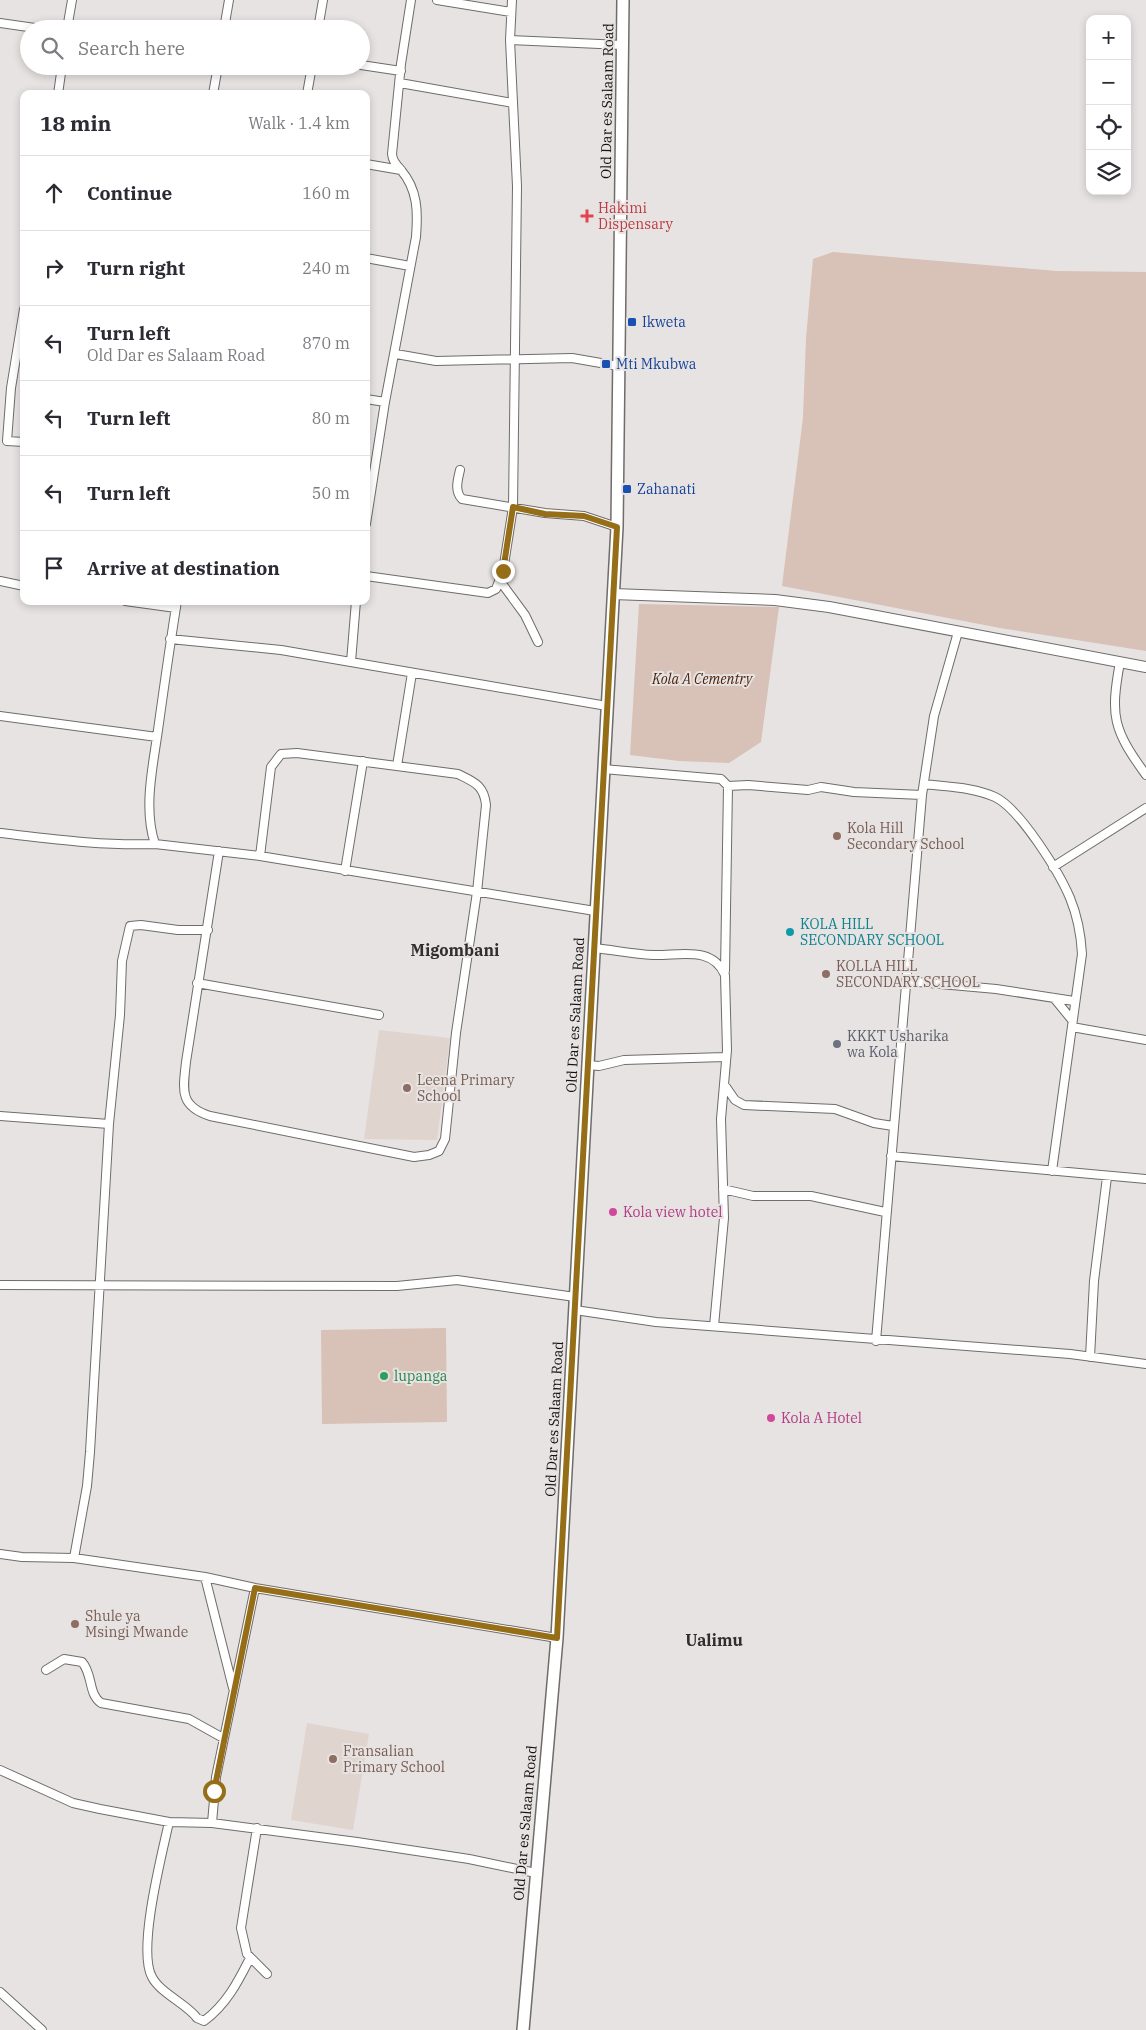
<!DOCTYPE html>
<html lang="en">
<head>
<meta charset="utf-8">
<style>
  body { margin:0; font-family:"IBM Plex Serif",serif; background:#f2f2f3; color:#2b2b33 }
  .controls { position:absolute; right:15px; top:15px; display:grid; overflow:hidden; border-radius:10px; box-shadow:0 2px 8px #0003 }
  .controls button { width:45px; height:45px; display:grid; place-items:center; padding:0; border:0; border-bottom:1px solid #e1e1e2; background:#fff; color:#2b2b33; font:25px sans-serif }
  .stop { position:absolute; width:15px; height:15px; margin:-11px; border:4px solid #956e17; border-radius:50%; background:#fff }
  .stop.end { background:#956e17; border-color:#fff; box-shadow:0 1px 5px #0008 }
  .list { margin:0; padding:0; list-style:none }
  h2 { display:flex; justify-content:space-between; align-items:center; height:65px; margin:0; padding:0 20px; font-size:21px }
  h2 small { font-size:16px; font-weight:400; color:#7c7c81 }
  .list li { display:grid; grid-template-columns:32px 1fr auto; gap:15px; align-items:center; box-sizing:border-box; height:75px; padding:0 20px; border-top:1px solid #e1e1e2 }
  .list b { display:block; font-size:19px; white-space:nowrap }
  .list p { margin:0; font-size:16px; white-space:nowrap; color:#7c7c81 }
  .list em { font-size:16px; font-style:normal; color:#7c7c81 }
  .icon { flex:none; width:28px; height:28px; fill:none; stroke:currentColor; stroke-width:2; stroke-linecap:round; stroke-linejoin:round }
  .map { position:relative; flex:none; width:1146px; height:2030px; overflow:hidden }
  .search { position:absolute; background:#fff; box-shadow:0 2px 8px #0003; left:20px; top:20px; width:350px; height:55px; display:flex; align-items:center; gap:12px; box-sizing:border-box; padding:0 18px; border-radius:28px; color:#7c7c81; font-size:19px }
  .panel { position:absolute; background:#fff; box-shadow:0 2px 8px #0003; left:20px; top:90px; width:350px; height:515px; border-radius:10px }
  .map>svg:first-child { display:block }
</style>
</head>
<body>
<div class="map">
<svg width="1146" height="2030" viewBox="0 0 1146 2030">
  <rect width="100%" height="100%" fill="#e7e3e2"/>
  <path fill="#e0d4cf" d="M379,1030L450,1038L437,1140L364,1139Z
    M307,1723L369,1734L353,1830L291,1820Z"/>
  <path fill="#d8c1b6" d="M833,252L1056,271L1146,272V651L1000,628L782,586L803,418L806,338L813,259Z
    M639,604L779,607L761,742L729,763L679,761L630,755Z
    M446,1328L447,1422L322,1424L321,1330Z"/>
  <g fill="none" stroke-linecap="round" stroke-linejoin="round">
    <defs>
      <path id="minor" d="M437,0L511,12
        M0,23L42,29
        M67,29L72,0
        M224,29L229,0
        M318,29L323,0
        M510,40L622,45
        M361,65L401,71
        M400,83L513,103
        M58,94L62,66
        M213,94L218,66
        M307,94L312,66
        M366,164L401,170
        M366,258L410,266
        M24,309L11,388L7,441L24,442
        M396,354L436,361L572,358L618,366
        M366,399L385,402
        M460,470C458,479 454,491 462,499L545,513L584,516L617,527
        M366,524L385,402L416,237C418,212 418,190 401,170C396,164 393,162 392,154L401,64L411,0
        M366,576L488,593L496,589L503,571L513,507L517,186L510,40L512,0
        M0,581L24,586
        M500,581L525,615L538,642
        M125,601L176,608
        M177,601C170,644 164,687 158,730C153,766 143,808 155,844L260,856L595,911
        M170,639L281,650L607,706
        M351,662L356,601
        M1120,662C1110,717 1113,729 1146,775
        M0,716L157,737
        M397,766L412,673
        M603,769L721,779L728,786L748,785L808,790L821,787L854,792L922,795
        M924,784C947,787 973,787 995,797C1020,809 1059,872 1070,898C1077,915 1081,935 1082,954L1052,1171
        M0,833C52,839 103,846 155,844
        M219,851L186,1062C183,1090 179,1106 210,1116L414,1157L429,1155L439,1151L445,1139L456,1033L477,892L486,805C484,785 474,782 458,774L297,753L281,754L271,767L260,856
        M1053,867L1146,808
        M345,871L363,761
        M594,948C614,950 633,954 653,955C679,956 712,945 725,975L727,1050L721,1119L724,1218L714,1326
        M725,971L728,786
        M907,981L996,989L1074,1001
        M197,983L379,1015
        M1054,998L1072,1020
        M1072,1027L1146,1040
        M587,1065L599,1066L624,1060L725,1057
        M726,1087L735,1100L744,1105L835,1109L874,1123L893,1126
        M0,1116L109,1124
        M891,1156L1146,1179
        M723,1189L753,1196H811L885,1212
        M0,1285L397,1286L457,1280L575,1297
        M575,1310L656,1322L1070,1354L1146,1364
        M876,1341L922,795L934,716L958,632
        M1090,1357L1094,1281L1107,1177
        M0,1554L22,1557L74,1558L205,1577L255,1588L557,1638
        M74,1558L87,1486L90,1452L109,1124L120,1015L122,961L130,926L141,925L178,930H208
        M205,1577L233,1688
        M46,1670L64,1659L82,1662C93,1674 88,1694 101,1703L189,1719L223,1738
        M0,1770L73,1803L100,1809L169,1822L212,1823L357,1842L469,1859L536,1873
        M169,1822C162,1854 137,1950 152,1977C160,1993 187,2004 197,2018L204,2021C226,2005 238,1982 250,1958
        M212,1823L216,1777L255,1588
        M257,1828L241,1928L247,1954L267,1974
        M0,1992L42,2030"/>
      <path id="tertiary" d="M613,594L775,600L829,607L1146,667"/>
      <path id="secondary" d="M523,2030L557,1638L617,527L623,0"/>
    </defs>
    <use href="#minor" stroke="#6f6c6a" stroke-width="10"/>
    <use href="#tertiary" stroke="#6f6c6a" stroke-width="12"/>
    <use href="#secondary" stroke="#6f6c6a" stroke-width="14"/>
    <use href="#minor" stroke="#fff" stroke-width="8"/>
    <use href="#tertiary" stroke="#fff" stroke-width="10"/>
    <use href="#secondary" stroke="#fff" stroke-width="11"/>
  </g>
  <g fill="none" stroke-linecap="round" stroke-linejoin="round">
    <path stroke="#956e17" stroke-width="6" d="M214,1791L255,1588L557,1638L617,527L584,516L545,514L513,507L503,571"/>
  </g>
  <path fill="#e0444e" stroke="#e7e3e2" stroke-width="2" d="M584.5 208.5h5v5h5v5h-5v5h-5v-5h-5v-5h5z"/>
  <g fill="#1a4fb4" stroke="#e7e3e2" stroke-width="2">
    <rect x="627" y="317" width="10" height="10" rx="2.5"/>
    <rect x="601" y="359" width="10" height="10" rx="2.5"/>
    <rect x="622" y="484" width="10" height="10" rx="2.5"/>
  </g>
  <g fill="#8d6e63" stroke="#e7e3e2" stroke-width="2">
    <circle cx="837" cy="836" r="5"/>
    <circle cx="826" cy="974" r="5"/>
    <circle cx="407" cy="1088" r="5"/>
    <circle cx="75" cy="1624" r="5"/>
    <circle cx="333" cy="1759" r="5"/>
  </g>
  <circle fill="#0f9aa8" stroke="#e7e3e2" stroke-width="2" cx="790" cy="932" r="5"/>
  <circle fill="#6b7280" stroke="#e7e3e2" stroke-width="2" cx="837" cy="1044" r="5"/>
  <g fill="#d1479c" stroke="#e7e3e2" stroke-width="2">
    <circle cx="613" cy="1212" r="5"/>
    <circle cx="771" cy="1418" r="5"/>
  </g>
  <circle fill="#2e9e5b" stroke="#e7e3e2" stroke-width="2" cx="384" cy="1376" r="5"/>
  <g text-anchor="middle" stroke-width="4" stroke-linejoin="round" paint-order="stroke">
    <g font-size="14" fill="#141312" stroke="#e7e3e2">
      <text transform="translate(607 101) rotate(-89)" y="5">Old Dar es Salaam Road</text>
      <text transform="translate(575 1015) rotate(-87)" y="5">Old Dar es Salaam Road</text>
      <text transform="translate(554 1419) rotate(-87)" y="5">Old Dar es Salaam Road</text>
      <text transform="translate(525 1823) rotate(-85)" y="5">Old Dar es Salaam Road</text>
    </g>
    <g font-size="14" fill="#be3a42" stroke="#e7e3e2" text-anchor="start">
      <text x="598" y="213">Hakimi<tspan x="598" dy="16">Dispensary</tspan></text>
    </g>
    <g font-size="14" fill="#164399" stroke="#e7e3e2" text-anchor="start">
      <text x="642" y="327">Ikweta</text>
      <text x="616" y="369">Mti Mkubwa</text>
      <text x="637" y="494">Zahanati</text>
    </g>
    <g font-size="14" font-style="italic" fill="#4e230c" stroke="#e7e3e2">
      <text x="702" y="684">Kola A Cementry</text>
    </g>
    <g font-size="14" fill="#785e54" stroke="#e7e3e2" text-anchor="start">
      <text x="847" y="833">Kola Hill<tspan x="847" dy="16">Secondary School</tspan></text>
      <text x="836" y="971">KOLLA HILL<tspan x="836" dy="16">SECONDARY SCHOOL</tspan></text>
      <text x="417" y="1085">Leena Primary<tspan x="417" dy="16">School</tspan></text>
      <text x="85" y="1621">Shule ya<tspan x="85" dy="16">Msingi Mwande</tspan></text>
      <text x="343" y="1756">Fransalian<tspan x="343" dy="16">Primary School</tspan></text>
    </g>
    <g font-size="14" fill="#0d838f" stroke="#e7e3e2" text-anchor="start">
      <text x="800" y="929">KOLA HILL<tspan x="800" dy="16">SECONDARY SCHOOL</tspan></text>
    </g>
    <g font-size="14" fill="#5b616d" stroke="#e7e3e2" text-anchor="start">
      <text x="847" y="1041">KKKT Usharika<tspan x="847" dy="16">wa Kola</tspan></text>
    </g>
    <g font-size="14" fill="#b23c85" stroke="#e7e3e2" text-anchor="start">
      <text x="623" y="1217">Kola view hotel</text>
      <text x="781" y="1423">Kola A Hotel</text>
    </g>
    <g font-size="14" fill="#27864d" stroke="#e7e3e2" text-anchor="start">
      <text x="394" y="1381">lupanga</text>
    </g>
    <g font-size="16" font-weight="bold" fill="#312e2d" stroke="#e7e3e2">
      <text x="455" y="956">Migombani</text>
      <text x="714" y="1646">Ualimu</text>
    </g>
  </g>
</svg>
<div class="controls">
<button>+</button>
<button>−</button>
<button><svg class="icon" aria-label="locate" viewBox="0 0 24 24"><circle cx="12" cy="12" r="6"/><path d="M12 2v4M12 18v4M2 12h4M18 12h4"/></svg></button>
<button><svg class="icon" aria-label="layers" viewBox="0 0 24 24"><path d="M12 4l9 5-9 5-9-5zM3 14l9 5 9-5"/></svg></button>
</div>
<div class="stop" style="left:214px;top:1791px"></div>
<div class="stop end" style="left:503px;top:571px"></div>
<div class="search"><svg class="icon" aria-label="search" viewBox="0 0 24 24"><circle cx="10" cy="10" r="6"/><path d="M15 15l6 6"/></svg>Search here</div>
<section class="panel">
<h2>18 min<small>Walk · 1.4 km</small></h2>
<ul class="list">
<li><svg class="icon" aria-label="ahead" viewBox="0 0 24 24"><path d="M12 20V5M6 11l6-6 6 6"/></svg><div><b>Continue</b></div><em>160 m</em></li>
<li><svg class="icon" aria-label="right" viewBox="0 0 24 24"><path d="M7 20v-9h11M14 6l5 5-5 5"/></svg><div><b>Turn right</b></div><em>240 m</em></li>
<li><svg class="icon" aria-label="left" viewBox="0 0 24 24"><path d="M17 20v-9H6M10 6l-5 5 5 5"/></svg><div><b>Turn left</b><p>Old Dar es Salaam Road</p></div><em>870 m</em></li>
<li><svg class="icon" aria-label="left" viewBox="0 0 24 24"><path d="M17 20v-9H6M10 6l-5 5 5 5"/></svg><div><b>Turn left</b></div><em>80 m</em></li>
<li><svg class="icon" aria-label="left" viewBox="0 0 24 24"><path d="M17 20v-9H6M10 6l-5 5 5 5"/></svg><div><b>Turn left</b></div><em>50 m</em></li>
<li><svg class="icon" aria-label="arrive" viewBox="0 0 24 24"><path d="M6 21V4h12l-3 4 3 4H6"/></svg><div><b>Arrive at destination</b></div></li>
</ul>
</section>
</div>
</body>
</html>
